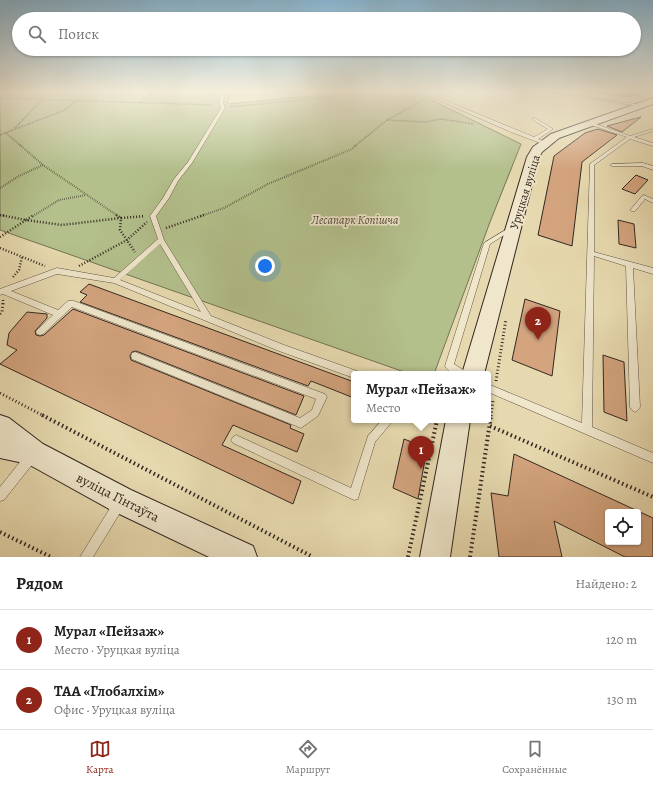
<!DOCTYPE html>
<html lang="ru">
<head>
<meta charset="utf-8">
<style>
  body { margin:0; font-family:Alegreya,serif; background:#f6f6f6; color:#222 }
  .controls { position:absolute; right:12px; bottom:12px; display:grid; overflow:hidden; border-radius:4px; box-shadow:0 1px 3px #0004 }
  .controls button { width:36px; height:36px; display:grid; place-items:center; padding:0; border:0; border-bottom:1px solid #e0e0e0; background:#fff; color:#222; font:20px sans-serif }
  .you { position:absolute; left:265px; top:266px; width:14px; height:14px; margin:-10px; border:3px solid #fff; border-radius:50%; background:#1a73e8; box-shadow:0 0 0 6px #1a73e833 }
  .badge { display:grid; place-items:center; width:26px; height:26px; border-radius:50%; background:#8f2418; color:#fff; font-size:13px; font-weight:700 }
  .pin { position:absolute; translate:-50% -33px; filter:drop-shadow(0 1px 2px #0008) }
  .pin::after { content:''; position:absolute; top:21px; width:14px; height:12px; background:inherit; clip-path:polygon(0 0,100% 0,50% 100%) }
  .popup { position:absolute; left:351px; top:371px; width:140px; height:52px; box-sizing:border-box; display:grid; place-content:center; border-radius:4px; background:#fff; filter:drop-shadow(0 1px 3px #0005); font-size:13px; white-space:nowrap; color:#767676 }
  .popup b { font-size:15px; color:#222 }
  .popup::after { content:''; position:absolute; left:50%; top:100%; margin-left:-8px; border:8px solid transparent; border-top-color:#fff }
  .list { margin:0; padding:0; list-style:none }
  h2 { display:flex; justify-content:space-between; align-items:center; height:52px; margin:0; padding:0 16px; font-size:17px }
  h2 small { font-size:13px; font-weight:400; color:#767676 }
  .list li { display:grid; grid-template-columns:26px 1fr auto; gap:12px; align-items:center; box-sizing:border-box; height:60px; padding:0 16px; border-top:1px solid #e0e0e0 }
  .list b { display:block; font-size:15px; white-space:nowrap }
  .list p { margin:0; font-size:13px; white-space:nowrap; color:#767676 }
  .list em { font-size:13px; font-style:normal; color:#767676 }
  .icon { flex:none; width:22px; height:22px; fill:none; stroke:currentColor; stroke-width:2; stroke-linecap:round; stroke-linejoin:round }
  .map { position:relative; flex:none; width:653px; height:557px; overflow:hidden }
  .search { position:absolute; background:#fff; box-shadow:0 1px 3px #0004; left:12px; right:12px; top:12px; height:44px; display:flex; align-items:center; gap:10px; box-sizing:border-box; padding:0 14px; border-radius:22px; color:#767676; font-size:15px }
  .sheet { height:172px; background:#fff }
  nav { display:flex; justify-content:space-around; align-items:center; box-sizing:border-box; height:56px; border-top:1px solid #e0e0e0; background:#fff; font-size:11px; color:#767676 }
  nav a { display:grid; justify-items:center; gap:2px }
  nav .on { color:#8f2418 }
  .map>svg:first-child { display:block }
</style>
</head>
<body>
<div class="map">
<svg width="653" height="557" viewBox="0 0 653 557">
  <rect width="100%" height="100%" fill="#e7d9af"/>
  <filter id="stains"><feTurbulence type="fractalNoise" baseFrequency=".005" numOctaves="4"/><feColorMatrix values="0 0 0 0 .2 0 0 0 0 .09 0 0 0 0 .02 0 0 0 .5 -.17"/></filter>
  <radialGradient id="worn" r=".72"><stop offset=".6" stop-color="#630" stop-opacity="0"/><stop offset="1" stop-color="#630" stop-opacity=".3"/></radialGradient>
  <path fill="#b3c08c" stroke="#737456" d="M0,91H232L227,102L229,104L361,91H413L521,144L490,222L434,374H410L0,230Z
    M582,91H651L628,97Z"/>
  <path fill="#d3a47e" stroke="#332721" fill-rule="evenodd" d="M641,117L622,132L607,126Z
    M598,129L617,135L582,162L572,246L538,235L554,156L585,133Z
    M636,175L648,180L635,194L622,189Z
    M618,220L634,224L636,248L619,244Z
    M89,284L354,382V398L311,381L308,386L80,302L87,295L80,292Z
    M525,299L560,311L552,376L512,360Z
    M73,309L304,396L296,415L136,351L132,352L130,356L131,360L291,425L290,428L304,434L297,452L233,425L222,445L301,481L293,504L0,364L17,350L7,345L9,333L27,312L47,314V318L35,331L36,335L40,336L44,335Z
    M603,355L624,362L627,421L604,412Z
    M404,439L427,448L418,499L393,488Z
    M514,454L653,518V557H625L554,521L562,557H499L491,493L508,496ZM608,512H638V542H608Z"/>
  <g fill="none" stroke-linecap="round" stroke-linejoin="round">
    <defs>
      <path id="lane" d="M222,91H246L225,94L223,102L225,108L192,163L178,181L169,198L156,216L164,240L211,316L284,345L357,371L358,374H354V378L279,351L114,283L57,274L11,291L58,310L68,301H74L325,394L327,397L318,416L301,428L132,359L131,356L132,353L135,352L300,418L312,410L316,399L72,307L43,334L40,335L37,334L36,332L37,330L53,315L3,294L0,295V289L57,268L114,278L158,239L150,216L163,198L174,179L188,162L221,108L219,102ZM160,244L201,312L120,280Z
        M418,91H423L430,94L462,91L460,92L434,96L534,137L548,129L533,120V118H535L553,129L538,139L547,143L543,144L511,132Z
        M541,91H549L642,105L640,106Z
        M588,122H590L630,136L653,129V131L634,137L653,143V146L630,139L594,165V252L653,268V274L633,268L640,407L638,410L635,412L632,410L630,407L626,266L594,256L592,427L653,453V463L488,392V384L582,423L590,164L627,137L588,124Z
        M643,163L653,166V170L642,166H612L610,165L612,164Z
        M644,195L653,199V203L645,199L635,211H631V209L642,196Z
        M512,226L514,227L515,228L514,229L490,244L454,364L465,371L466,374C458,374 449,374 445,366L484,243Z
        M382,420H393L391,423L375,442L359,495L358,499L354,500L233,443L231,440L233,437L236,435L351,488L368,436Z
        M31,452L35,453L36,457L35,461L4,500L0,501V487L27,453Z
        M119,498L123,500L125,504L123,508L93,557H80L115,500Z"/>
      <path id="secondary" d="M653,98V104L559,138L542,152L539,157L484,374H462L527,157L533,147L551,134Z
        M0,415L9,418L43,444L131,490L253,546L257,557H209L111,510L28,464L0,458Z
        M446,420H470L450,557H420Z"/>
    </defs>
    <use href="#lane" stroke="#605444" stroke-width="1"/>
    <use href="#secondary" stroke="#332721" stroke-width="2"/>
    <path stroke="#332721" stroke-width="1.5" stroke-dasharray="0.5 1" stroke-linecap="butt" d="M207,91L214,97
      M0,98L213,105
      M140,103L155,91
      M230,107L391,91
      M387,120L423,100
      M15,128L43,99L47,91
      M6,133L21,146
      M0,135L65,110L76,101
      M355,146L387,120L425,122L441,119L474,124"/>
    <path stroke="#332721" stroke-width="2" stroke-dasharray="0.5 1.5" stroke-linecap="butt" d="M20,145L43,165L118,216
      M0,188L19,176L43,165
      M0,215L5,216
      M33,216L59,200L86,195
      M201,216L224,208L268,184L352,149L356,145"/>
    <path stroke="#332721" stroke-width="2.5" stroke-dasharray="1 2" stroke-linecap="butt" d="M0,215L26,220L34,215
      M116,215L121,218L145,216
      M166,228L204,215
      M0,237L26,220L62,225L121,218L120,230L135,252
      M0,248L45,266
      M79,266L127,240L147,222
      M13,277L19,270L22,257
      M3,304V299"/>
    <path stroke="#332721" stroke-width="3" stroke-dasharray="1 2.5" stroke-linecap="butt" d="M0,314L2,312L3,303
      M496,381L506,319
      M0,393L44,416
      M491,416L493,400"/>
    <path stroke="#332721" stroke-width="4" stroke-dasharray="1.5 3" stroke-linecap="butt" d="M42,415L313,557
      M490,426L653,497
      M0,532L51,557
      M408,557L437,420
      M470,557L491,415"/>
    <use href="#lane" fill="#efe6cb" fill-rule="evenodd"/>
    <use href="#secondary" fill="#efe6cb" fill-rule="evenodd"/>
  </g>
  <linearGradient id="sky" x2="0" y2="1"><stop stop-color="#88b6d2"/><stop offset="0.54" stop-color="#f4eedb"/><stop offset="1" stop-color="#f4eedb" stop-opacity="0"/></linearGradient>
  <rect width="653" height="169" fill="url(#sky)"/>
  <g text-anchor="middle" stroke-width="3.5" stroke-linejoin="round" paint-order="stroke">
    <g font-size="12" fill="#332721" stroke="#efe6cb">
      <text transform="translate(525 192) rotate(-73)" y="4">Уруцкая вуліца</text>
    </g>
    <g font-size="12" font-style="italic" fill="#534d3c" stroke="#efe6cb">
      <text x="355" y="224">Лесапарк Копішча</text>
    </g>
    <g font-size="14" fill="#332721" stroke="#efe6cb">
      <text transform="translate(118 497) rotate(27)" y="5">вуліца Гінтаўта</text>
    </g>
  </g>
  <rect width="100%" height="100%" filter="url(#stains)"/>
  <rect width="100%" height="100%" fill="url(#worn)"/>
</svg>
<div class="controls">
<button><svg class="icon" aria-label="locate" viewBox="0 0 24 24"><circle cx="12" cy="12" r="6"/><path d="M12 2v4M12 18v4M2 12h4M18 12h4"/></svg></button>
</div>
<div class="you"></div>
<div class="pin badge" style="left:421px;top:469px">1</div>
<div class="popup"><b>Мурал «Пейзаж»</b>Место</div>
<div class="pin badge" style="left:538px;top:340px">2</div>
<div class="search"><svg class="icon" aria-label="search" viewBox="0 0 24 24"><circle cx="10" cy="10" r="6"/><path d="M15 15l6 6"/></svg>Поиск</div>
</div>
<section class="sheet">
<h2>Рядом<small>Найдено: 2</small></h2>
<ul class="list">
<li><span class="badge">1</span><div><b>Мурал «Пейзаж»</b><p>Место · Уруцкая вуліца</p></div><em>120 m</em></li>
<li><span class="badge">2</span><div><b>ТАА «Глобалхім»</b><p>Офис · Уруцкая вуліца</p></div><em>130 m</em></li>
</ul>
</section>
<nav>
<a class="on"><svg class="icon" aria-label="map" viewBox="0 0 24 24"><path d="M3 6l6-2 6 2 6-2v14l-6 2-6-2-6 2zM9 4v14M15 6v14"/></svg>Карта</a>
<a><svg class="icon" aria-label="directions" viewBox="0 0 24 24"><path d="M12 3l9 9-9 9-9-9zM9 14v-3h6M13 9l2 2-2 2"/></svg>Маршрут</a>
<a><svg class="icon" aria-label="saved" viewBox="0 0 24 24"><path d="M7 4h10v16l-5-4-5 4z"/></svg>Сохранённые</a>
</nav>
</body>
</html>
